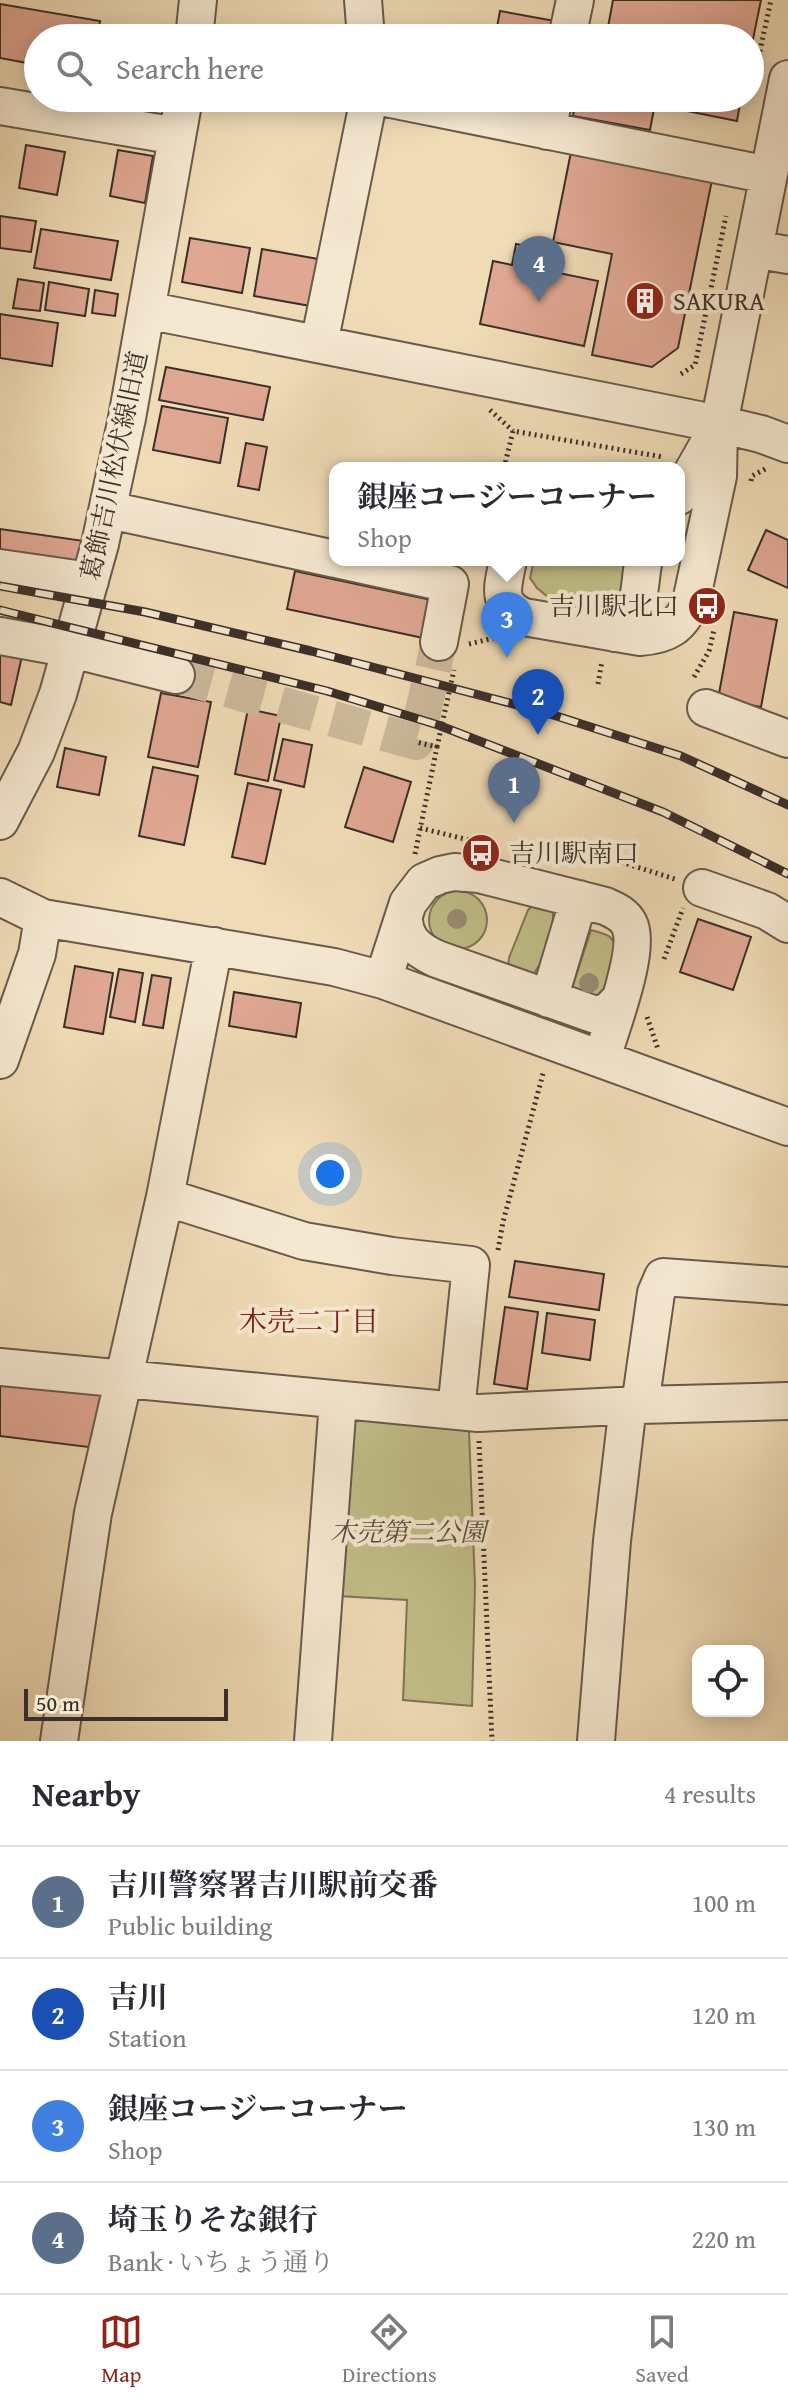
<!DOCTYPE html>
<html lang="en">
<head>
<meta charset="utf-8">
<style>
  body { margin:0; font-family:"Gentium Book Plus","Noto Serif JP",serif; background:#f2f2f3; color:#2b2b33 }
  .controls { position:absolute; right:24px; bottom:24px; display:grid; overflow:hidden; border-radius:16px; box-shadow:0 4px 20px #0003 }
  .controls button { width:72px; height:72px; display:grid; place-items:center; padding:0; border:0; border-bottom:2px solid #e1e1e2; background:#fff; color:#2b2b33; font:40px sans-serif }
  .scale { position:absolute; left:24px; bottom:20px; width:204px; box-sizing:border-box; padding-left:8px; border:4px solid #3c2f29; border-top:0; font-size:22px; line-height:28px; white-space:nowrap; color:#3c2f29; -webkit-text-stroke:6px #f5e8d0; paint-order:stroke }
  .you { position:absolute; left:330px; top:1174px; width:28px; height:28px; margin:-20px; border:6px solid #fff; border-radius:50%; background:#1a73e8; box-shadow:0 0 0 12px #1a73e833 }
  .badge { display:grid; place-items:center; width:52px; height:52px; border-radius:50%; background:#8f2418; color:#fff; font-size:26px; font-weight:700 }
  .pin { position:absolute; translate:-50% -66px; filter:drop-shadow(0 2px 4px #0008) }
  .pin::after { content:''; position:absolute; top:42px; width:28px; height:24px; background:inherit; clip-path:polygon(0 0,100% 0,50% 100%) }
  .popup { position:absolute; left:329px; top:462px; width:356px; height:104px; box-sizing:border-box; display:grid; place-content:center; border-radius:16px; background:#fff; filter:drop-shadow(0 2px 6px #0005); font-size:26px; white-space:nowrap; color:#7c7c81 }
  .popup b { font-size:30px; color:#2b2b33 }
  .popup::after { content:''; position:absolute; left:50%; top:100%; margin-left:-16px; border:16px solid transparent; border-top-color:#fff }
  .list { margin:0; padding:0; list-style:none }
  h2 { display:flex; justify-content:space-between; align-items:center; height:104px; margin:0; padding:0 32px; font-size:34px }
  h2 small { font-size:26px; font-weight:400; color:#7c7c81 }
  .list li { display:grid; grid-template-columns:52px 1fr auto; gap:24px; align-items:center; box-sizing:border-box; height:112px; padding:0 32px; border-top:2px solid #e1e1e2 }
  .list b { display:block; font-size:30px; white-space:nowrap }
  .list p { margin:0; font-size:26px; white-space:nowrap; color:#7c7c81 }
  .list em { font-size:26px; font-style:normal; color:#7c7c81 }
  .icon { flex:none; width:44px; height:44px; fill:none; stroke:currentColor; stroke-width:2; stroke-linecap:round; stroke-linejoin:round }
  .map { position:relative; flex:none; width:788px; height:1741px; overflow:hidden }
  .search { position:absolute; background:#fff; box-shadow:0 4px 20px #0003; left:24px; right:24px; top:24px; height:88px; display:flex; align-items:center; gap:20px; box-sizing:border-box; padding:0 28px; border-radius:44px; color:#7c7c81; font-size:30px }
  .sheet { height:552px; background:#fff }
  nav { display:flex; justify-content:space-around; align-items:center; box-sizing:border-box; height:112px; border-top:2px solid #e1e1e2; background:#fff; font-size:22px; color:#7c7c81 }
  nav a { display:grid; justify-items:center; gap:4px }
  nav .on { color:#8f2418 }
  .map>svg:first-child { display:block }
</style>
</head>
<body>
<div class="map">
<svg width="788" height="1741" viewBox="0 0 788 1741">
  <rect width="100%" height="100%" fill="#efdbb6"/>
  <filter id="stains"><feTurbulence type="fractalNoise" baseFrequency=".0025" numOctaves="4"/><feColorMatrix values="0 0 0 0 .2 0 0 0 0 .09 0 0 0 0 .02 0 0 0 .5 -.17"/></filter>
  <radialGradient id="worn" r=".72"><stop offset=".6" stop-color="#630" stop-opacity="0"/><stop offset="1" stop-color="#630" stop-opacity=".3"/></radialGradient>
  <path fill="#c1be88" stroke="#7e7658" stroke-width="2" d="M534,560H611L624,562L632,574L628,603L616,608L548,597L537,588L530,578Z
    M429 920a29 29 0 1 1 58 0a29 29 0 1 1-58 0Z
    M533,905L553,912C554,933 544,963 530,978L508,969L509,958L528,910Z
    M591,930C596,932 605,933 610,937C624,950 606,982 601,996L590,999L571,991Z
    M356,1415L469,1431L475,1585L472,1706L403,1700L407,1600L338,1596L344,1424Z"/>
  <path fill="#e0a793" stroke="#3c2f29" stroke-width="2" d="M613,0H761L750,54V38H606Z
    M0,4L100,21L97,38H38V65L0,58Z
    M500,11L555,21L552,38H495Z
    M269,98H331V106L269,101Z
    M576,98H656L650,130L573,116Z
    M669,98H741L737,121L667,107Z
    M26,145L65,152L57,195L19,188Z
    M118,150L153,156L145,203L110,196Z
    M571,152L712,180L678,348L652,367L592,355L612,254L553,242Z
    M0,216L36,221L31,252L0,248Z
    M41,229L118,241L111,280L34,268Z
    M190,238L250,248L242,293L182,282Z
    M516,244L538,248L534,268L598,281L584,346L480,324L493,261L512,265Z
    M262,249L324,260L316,307L254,296Z
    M18,279L44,283L40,311L13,308Z
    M49,282L89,289L85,316L45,310Z
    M95,290L118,294L115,316L92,313Z
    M0,314L58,323L52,366L0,358Z
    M166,367L270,387L263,420L159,400Z
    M162,406L228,418L220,463L153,450Z
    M246,443L267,447L259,490L238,486Z
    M0,529L84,541L79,574L0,561Z
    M766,530L788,540V588L748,570Z
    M295,571L436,601L428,639L287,609Z
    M734,612L777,620L761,707L718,699Z
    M0,642L24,647L11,705L0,702Z
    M161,693L211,702L198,767L148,757Z
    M248,709L281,716L268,781L235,774Z
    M283,739L312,745L304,787L274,780Z
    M65,748L106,757L99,795L57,787Z
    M153,767L198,776L184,845L139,836Z
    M364,767L411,782L393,842L345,827Z
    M248,783L281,790L265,864L232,857Z
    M698,919L751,937L733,990L680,972Z
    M75,966L113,973L103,1034L64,1027Z
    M119,969L143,973L135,1022L110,1017Z
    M152,975L171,978L163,1028L143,1025Z
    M234,992L301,1003L296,1037L229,1026Z
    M515,1261L604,1274L599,1310L509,1297Z
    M505,1307L538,1312L527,1389L494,1384Z
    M547,1313L595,1320L590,1360L542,1353Z
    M0,1382L102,1394L96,1448L0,1436Z"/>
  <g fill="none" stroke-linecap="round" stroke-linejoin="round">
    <path stroke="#cbb99a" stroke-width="36" stroke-dasharray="36 18" stroke-linecap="butt" d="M176,675L416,742L439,642"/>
    <defs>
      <path id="minor" d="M363,0L366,38
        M194,38L198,0
        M567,38L575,0
        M386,98L768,175
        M0,106L177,136
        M547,131L554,98
        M754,249L788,255
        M146,310L719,424L761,434L788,444
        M319,344L369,98
        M679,496L717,429
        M109,510L335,559
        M340,560L450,584L439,642
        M508,560C503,587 495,604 524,617L640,637C667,635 681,627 691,602L718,476L719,424L788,79
        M0,568L90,581
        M615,633C642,617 638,592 643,564L642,560
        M0,636L72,649L176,675
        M706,708L788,739
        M0,821L36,752L58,694L100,544L127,418L184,98
        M702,888L767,911L788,924
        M0,897L43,918L334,967L383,980L788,1127
        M404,915C403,939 417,950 437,959L593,1014C606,1015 611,1009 619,1000
        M383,980L408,903L424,882L440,875L454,872L479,874L605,906C614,910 624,914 629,924C642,948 610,1030 602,1058
        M549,999L579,899
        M0,1060L37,954L43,918
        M165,1197L304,1241L392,1256L471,1265L456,1411
        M0,1367L478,1413L640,1405L788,1401
        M640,1405L656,1293L663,1277L788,1286
        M59,1741L93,1513L165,1197L214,946
        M313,1741L338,1401
        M596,1741L612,1541L628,1405"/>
    </defs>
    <use href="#minor" stroke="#695a4c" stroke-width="40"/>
    <path stroke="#3c2f29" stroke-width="5" stroke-dasharray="2 4" stroke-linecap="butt" d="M756,69L771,0
      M681,374L695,365L726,216
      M490,410L513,431
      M504,468L513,431L663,457
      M751,481L752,476L767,468
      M469,644L498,637
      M694,677L709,651L714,630
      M598,684L602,661
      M437,747L454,670
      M420,828L469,840
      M415,854L437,747L416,742
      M547,858L552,841L567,845
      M557,860L561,861L567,845L675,879
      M664,959L683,908
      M647,1017L658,1049
      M498,1250L503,1222L544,1070
      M479,1441L492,1741"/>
    <use href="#minor" stroke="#f5e8d0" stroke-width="36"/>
    <defs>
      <path id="rail" d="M0,586L145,612L311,651L544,712L681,756L788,805
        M0,610L327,691L438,725L663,812L788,874"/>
    </defs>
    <use href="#rail" stroke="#3c2f29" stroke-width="9"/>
    <use href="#rail" stroke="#f5e8d0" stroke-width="6" stroke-dasharray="18" stroke-linecap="butt"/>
  </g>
  <g fill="#9b8c73">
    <circle cx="457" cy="919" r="10"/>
    <circle cx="589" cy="983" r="10"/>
  </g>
  <defs>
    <symbol id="building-disc" viewBox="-11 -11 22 22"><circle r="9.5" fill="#8f2418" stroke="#f5e8d0"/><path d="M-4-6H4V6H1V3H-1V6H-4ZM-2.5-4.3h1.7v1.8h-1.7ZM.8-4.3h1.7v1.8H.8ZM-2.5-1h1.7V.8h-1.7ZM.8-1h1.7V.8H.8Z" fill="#fff"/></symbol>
    <symbol id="bus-disc" viewBox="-11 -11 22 22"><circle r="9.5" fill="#8f2418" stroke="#f5e8d0"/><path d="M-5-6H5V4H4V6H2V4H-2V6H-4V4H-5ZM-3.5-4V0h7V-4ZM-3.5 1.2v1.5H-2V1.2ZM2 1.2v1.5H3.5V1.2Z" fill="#fff"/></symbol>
  </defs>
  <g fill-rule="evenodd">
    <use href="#building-disc" x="623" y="279" width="44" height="44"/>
    <use href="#bus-disc" x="685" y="584" width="44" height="44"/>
    <use href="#bus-disc" x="459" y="831" width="44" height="44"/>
  </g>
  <g text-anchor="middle" stroke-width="8" stroke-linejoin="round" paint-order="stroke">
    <g font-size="26" fill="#3c2f29" stroke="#f5e8d0" text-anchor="start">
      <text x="673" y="310">SAKURA</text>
      <text x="679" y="615" text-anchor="end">吉川駅北口</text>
      <text x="509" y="862">吉川駅南口</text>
    </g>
    <g font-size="26" fill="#3c2f29" stroke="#f5e8d0">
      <text transform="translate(114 466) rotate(-78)" y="9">葛飾吉川松伏線旧道</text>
    </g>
    <g font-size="26" font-style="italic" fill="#574c3c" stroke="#f5e8d0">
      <text x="408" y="1541">木売第二公園</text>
    </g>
    <g font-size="28" fill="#7a1f14" stroke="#f5e8d0">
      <text x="309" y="1331">木売二丁目</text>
    </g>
  </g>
  <rect width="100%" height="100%" filter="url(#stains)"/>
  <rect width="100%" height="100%" fill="url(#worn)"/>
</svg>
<div class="controls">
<button><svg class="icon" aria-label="locate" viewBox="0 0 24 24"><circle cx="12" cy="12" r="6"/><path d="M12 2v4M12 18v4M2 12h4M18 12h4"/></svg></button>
</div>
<div class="scale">50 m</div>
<div class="you"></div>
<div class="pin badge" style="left:514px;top:823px;background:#5c6f8a">1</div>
<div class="pin badge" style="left:538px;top:735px;background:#1a4fb4">2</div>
<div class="pin badge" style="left:507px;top:658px;background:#3f7fe0">3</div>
<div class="popup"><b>銀座コージーコーナー</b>Shop</div>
<div class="pin badge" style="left:539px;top:302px;background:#5c6f8a">4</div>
<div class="search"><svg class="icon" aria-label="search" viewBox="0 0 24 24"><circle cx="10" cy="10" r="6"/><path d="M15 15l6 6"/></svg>Search here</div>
</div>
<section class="sheet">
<h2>Nearby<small>4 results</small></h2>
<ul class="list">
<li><span class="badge" style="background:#5c6f8a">1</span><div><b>吉川警察署吉川駅前交番</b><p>Public building</p></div><em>100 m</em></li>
<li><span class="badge" style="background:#1a4fb4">2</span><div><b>吉川</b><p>Station</p></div><em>120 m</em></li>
<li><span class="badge" style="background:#3f7fe0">3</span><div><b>銀座コージーコーナー</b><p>Shop</p></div><em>130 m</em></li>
<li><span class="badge" style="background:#5c6f8a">4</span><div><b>埼玉りそな銀行</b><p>Bank · いちょう通り</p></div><em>220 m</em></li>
</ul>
</section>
<nav>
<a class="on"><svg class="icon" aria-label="map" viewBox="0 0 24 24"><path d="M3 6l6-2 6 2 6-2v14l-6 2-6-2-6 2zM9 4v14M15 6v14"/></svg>Map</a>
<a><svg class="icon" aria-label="directions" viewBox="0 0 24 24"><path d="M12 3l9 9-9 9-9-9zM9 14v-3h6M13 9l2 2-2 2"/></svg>Directions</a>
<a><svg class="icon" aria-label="saved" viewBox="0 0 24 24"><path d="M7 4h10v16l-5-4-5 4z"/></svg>Saved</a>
</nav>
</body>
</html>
